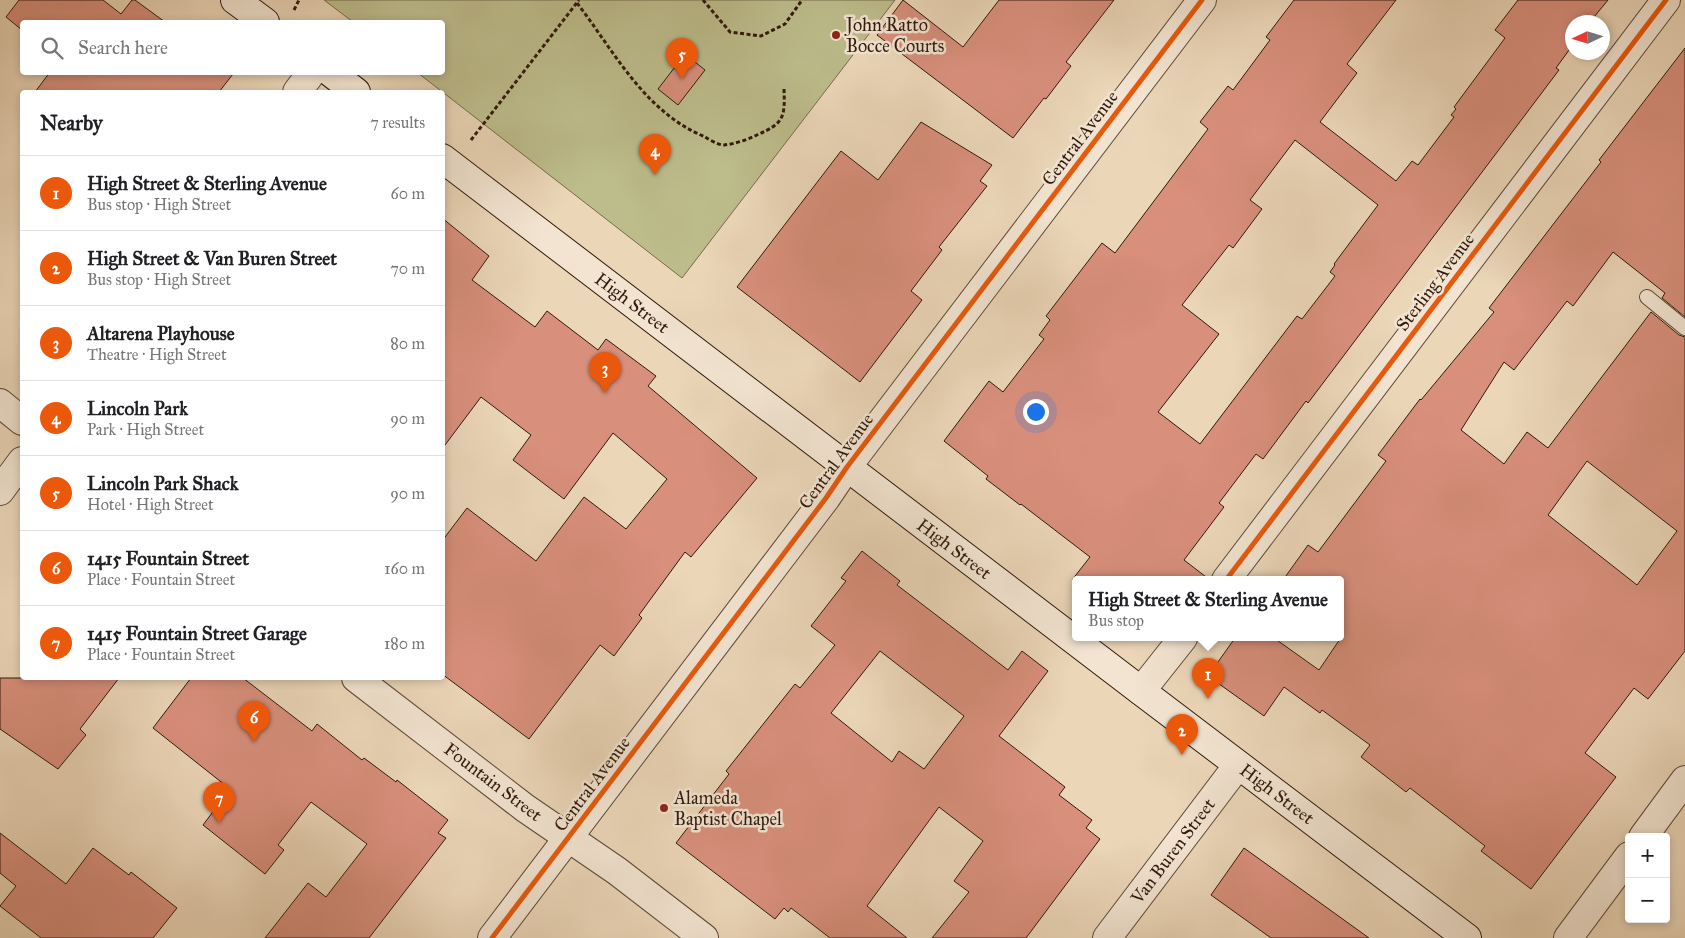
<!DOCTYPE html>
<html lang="en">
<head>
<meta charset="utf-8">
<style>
  body { margin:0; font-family:"IM FELL Great Primer",serif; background:#f6f6f6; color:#202124 }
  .controls { position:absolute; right:15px; bottom:15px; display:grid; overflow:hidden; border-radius:5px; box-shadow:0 2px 8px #0003 }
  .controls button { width:45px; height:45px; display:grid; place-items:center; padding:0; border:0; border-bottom:1px solid #e0e0e0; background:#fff; color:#202124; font:25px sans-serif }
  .compass { position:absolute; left:1565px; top:15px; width:45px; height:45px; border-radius:50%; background:#fff; box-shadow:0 2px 8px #0003; rotate:266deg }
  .you { position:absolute; left:1035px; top:411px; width:18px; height:18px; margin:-12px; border:4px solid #fff; border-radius:50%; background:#1a73e8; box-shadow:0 0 0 8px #1a73e833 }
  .badge { display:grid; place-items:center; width:32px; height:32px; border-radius:50%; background:#ea580c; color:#fff; font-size:16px; font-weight:700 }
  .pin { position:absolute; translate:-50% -41px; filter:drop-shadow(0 1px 2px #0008) }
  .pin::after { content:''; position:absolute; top:26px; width:18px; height:15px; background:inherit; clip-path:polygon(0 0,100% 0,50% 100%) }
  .popup { position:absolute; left:1072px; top:576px; width:272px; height:65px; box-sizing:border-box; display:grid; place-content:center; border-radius:5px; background:#fff; filter:drop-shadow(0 1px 4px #0005); font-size:16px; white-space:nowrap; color:#757577 }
  .popup b { font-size:19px; color:#202124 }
  .popup::after { content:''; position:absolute; left:50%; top:100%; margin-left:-10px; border:10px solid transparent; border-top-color:#fff }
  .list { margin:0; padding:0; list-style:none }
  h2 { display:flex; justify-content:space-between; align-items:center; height:65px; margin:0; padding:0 20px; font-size:21px }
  h2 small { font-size:16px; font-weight:400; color:#757577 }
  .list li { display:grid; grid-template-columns:32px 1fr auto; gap:15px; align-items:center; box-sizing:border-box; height:75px; padding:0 20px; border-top:1px solid #e0e0e0 }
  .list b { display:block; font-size:19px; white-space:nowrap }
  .list p { margin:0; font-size:16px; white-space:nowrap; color:#757577 }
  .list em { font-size:16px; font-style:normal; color:#757577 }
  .icon { flex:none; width:28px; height:28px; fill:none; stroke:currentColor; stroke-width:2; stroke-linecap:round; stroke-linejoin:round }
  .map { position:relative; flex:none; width:1685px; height:938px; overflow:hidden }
  .search { position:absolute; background:#fff; box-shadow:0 2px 8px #0003; left:20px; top:20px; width:425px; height:55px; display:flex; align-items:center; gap:12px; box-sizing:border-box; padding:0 18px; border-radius:5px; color:#757577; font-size:19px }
  .panel { position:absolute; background:#fff; box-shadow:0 2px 8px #0003; left:20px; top:90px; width:425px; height:590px; border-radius:5px }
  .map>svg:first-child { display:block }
</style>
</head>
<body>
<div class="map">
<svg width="1685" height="938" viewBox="0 0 1685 938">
  <rect width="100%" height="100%" fill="#ebd6b8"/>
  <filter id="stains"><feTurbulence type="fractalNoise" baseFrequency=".004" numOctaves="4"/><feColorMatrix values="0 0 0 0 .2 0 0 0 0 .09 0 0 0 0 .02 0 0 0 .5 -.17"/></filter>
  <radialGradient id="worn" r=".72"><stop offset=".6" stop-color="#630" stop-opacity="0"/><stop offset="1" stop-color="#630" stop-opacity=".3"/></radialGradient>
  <path fill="#bdbc8b" stroke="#766a4c" d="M324,0H895L682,278L418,73L442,72V22H353Z"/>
  <path fill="#d88f7c" stroke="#30190c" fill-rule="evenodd" d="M19,0H103L121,14L132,0H135L165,22H22V30L6,17Z
    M903,0L963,47L999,0H1114L1066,62L1071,66L1046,99L1044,98L1013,138L877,35Z
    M1294,0H1396L1347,64L1357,73L1320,122L1396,181L1412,161L1418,165L1454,117L1451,115L1456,109L1454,107L1505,38L1495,30L1518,0H1608L1590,22H1572V46L1556,68L1559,70L1308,403L1306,401L1263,459L1256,454L1219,503L1224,507L1184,560L1210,580H1072L1090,557L1021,504L1020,505L986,479L988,476L944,441L989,381L1003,392L1044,339L1039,335L1050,320L1046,316L1102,243L1115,253L1208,129L1200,122L1228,86L1233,90L1270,40L1266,37ZM1295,140L1378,205L1334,264L1335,265L1330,272L1335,276L1302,319L1297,316L1200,444L1158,412L1219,334L1182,305L1229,245L1233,248L1262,209L1250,200Z
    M1685,48V317L1662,298L1665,293L1613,252L1573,306L1567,301L1514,370L1504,362L1461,430L1504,464L1527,432L1548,448L1651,312L1679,335L1685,337V651L1648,699L1634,688L1585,753L1616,777L1531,889L1481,851L1485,846L1410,788L1406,792L1361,757L1370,745L1322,710L1320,713L1284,687L1264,716L1208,676L1235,638H1274L1319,670L1340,639V580H1283L1308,545L1318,552L1386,461L1378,455L1420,399L1421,400L1494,312L1489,308L1601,162L1599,160ZM1587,461L1677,531L1637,585L1548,515Z
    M685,54L705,70L678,105L658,89Z
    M50,72H231L233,74L219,92H35Z
    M921,122L992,165L980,181L987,186L939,247L942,250L911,291L922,300L860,382L737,287L841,151L878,180Z
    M442,218L489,256L472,280L535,327L547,311L598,350L606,339L656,376L648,386L757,478L691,557L685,552L639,615L642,618L614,656L600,645L529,739L442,674V541L467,508L536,561L584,497L626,529L667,479L613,433L564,499L513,460L531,435L481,397L442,449Z
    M862,551L900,581L897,585L1008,670L1022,651L1048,671L999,736L1065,787L1059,795L1092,820L1086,828L1100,839L1026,938H932L969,892L954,881L983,841L939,807L867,906L907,938H830L791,908L788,912L784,908L775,919L676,843L729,774L726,771L795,684L800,688L835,645L811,626L846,581L841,578ZM880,651L964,716L924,769L899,751L892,762L831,713Z
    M0,678H119L80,729L86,735L58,769L0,729Z
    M191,678H243L312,731L317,724L362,760L364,758L396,782L397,780L448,820L438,833L446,838L369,938H265L308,883L326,897L367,844L311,802L278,845L284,850L265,874L203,825L230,789L153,728Z
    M0,833L66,884L93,848L129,875L131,872L177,908L153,938H41L0,906L16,886L0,873Z
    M1244,848L1369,938H1271L1211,895Z"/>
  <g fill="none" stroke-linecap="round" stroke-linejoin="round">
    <defs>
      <path id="service" d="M1647,297L1685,328"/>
      <path id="minor" d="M0,403L22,421
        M1226,580L1666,0
        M356,678L525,808L617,871L704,938
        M1141,691L1183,638
        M1643,837L1685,780
        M1107,938L1238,765
        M1568,938L1629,856"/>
      <path id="tertiary" d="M297,92L312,72
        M0,491L22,461
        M492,938L826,498L847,467L1202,0"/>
      <path id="secondary" d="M235,0L265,22
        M330,72L356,92
        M442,158L1141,691L1467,938"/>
    </defs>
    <use href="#service" stroke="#5f4837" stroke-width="16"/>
    <use href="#minor" stroke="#5f4837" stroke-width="30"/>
    <use href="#tertiary" stroke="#5f4837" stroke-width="30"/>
    <use href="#secondary" stroke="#30190c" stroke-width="30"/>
    <path stroke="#30190c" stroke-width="3" stroke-dasharray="4 2.5" stroke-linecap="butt" d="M703,0L730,32L761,36L785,24L802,0
      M577,3C614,51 644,111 703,136C709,139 717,145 724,145C734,144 747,140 757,135C784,123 785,118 784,89
      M294,10L299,0
      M471,140L579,0"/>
    <use href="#service" stroke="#f2e4d1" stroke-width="14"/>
    <use href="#minor" stroke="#f2e4d1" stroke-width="28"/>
    <use href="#tertiary" stroke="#f2e4d1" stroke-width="28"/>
    <use href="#secondary" stroke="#f2e4d1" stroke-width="28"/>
    <defs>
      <path id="cycleway" d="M1226,580L1666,0
        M492,938L826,498L847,467L1202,0"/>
    </defs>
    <use href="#cycleway" stroke="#f2e4d1" stroke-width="8"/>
    <use href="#cycleway" stroke="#e8590c" stroke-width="5"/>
  </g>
  <g fill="#8f2418" stroke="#f2e4d1" stroke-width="2">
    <circle cx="836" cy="35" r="5"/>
    <circle cx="664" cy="808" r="5"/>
  </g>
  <g text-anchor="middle" stroke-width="5" stroke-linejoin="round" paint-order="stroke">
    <g font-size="18" fill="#30190c" stroke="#f2e4d1" text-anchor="start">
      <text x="846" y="31">John Ratto<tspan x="846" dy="21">Bocce Courts</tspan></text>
      <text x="674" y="804">Alameda<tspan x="674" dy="21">Baptist Chapel</tspan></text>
    </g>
    <g font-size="18" fill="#30190c" stroke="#f2e4d1">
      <text transform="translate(1080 138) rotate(-53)" y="6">Central Avenue</text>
      <text transform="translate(1435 282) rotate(-53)" y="6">Sterling Avenue</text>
      <text transform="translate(632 303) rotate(37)" y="6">High Street</text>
      <text transform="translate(836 461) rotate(-54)" y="6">Central Avenue</text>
      <text transform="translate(954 549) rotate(37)" y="6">High Street</text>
      <text transform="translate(493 782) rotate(37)" y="6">Fountain Street</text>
      <text transform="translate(592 784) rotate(-53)" y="6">Central Avenue</text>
      <text transform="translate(1277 794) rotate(37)" y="6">High Street</text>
      <text transform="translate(1173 851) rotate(-53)" y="6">Van Buren Street</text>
    </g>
  </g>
  <rect width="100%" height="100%" filter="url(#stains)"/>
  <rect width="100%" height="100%" fill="url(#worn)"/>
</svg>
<div class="controls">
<button>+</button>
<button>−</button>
</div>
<svg class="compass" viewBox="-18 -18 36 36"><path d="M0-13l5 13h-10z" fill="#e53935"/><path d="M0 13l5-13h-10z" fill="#757577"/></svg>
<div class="you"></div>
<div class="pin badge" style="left:1208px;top:699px">1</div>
<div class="popup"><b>High Street &amp; Sterling Avenue</b>Bus stop</div>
<div class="pin badge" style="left:1182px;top:755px">2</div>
<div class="pin badge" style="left:605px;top:393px">3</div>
<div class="pin badge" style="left:655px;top:175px">4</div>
<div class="pin badge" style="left:682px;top:79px">5</div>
<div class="pin badge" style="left:254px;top:742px">6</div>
<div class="pin badge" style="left:219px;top:823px">7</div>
<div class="search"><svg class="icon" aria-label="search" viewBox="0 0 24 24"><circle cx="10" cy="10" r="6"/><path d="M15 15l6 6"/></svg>Search here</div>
<section class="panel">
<h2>Nearby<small>7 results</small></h2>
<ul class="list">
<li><span class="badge">1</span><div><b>High Street &amp; Sterling Avenue</b><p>Bus stop · High Street</p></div><em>60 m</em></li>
<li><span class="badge">2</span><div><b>High Street &amp; Van Buren Street</b><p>Bus stop · High Street</p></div><em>70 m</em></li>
<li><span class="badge">3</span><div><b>Altarena Playhouse</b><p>Theatre · High Street</p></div><em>80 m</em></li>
<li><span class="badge">4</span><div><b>Lincoln Park</b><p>Park · High Street</p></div><em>90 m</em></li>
<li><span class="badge">5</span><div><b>Lincoln Park Shack</b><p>Hotel · High Street</p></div><em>90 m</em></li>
<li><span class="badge">6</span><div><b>1415 Fountain Street</b><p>Place · Fountain Street</p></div><em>160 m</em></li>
<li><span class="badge">7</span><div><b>1415 Fountain Street Garage</b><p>Place · Fountain Street</p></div><em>180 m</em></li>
</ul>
</section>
</div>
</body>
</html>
